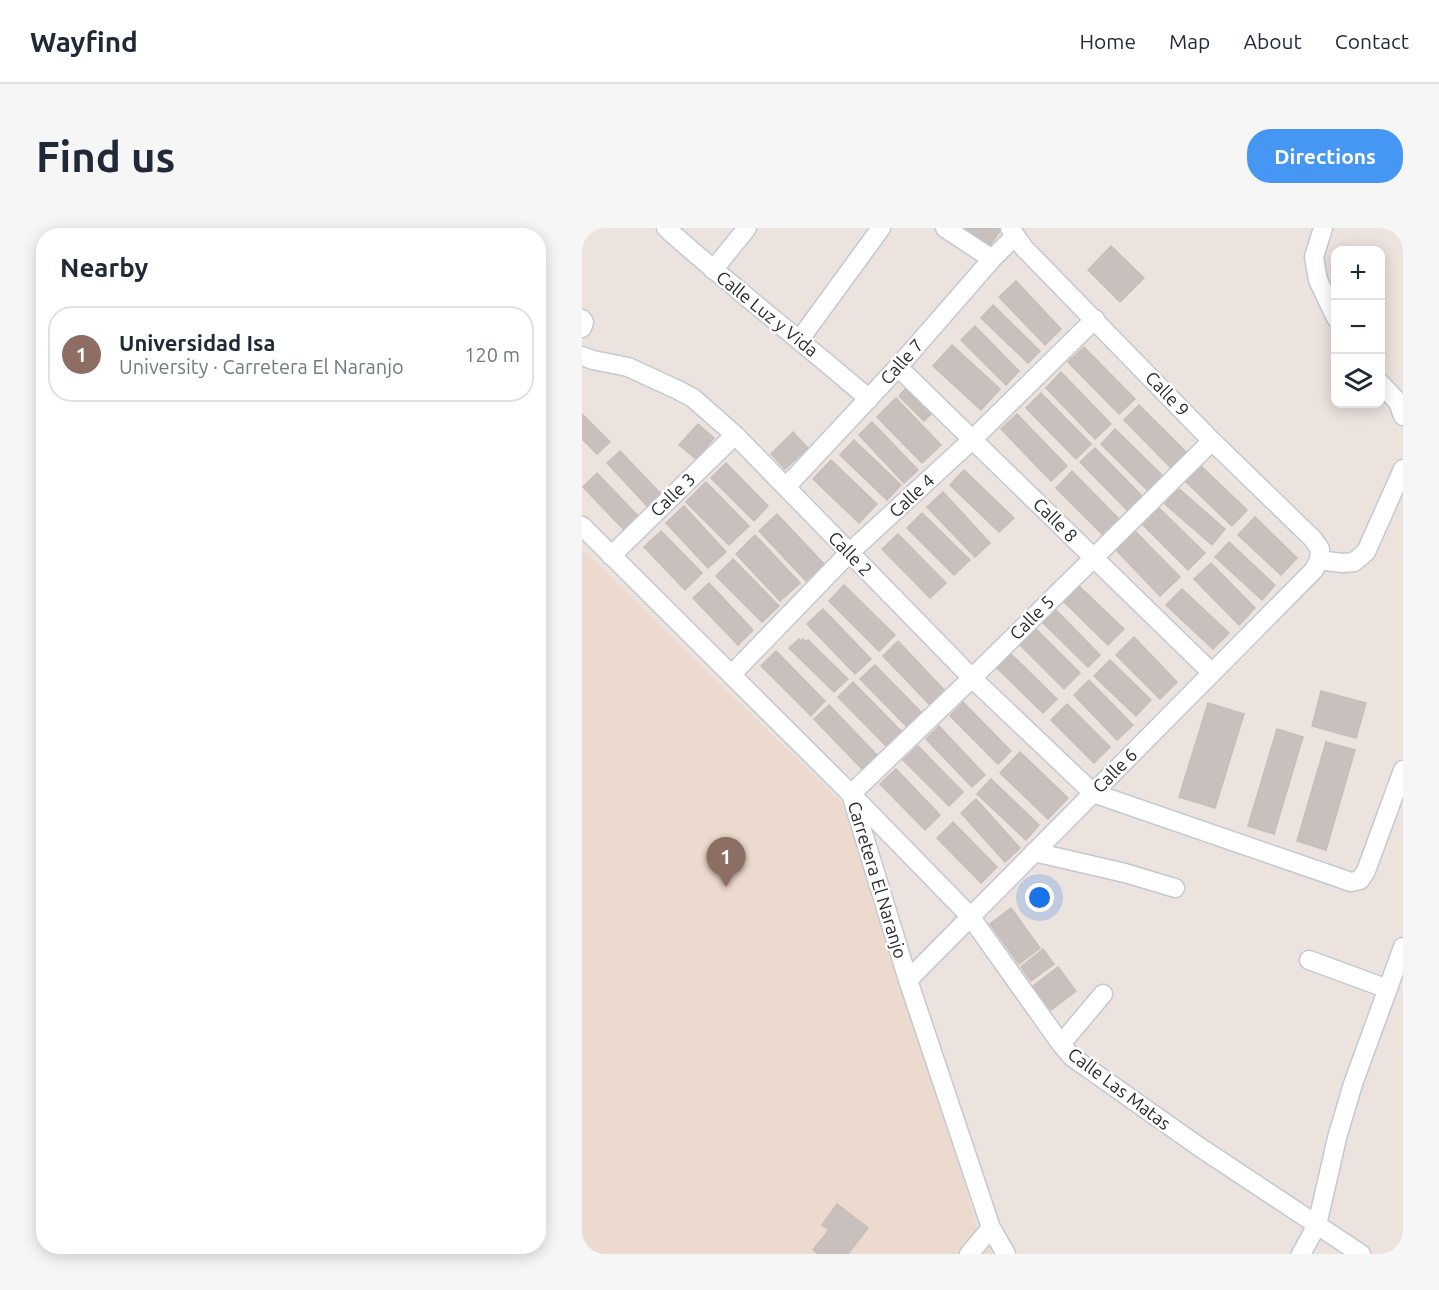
<!DOCTYPE html>
<html lang="en">
<head>
<meta charset="utf-8">
<style>
  body { margin:0; font-family:Ubuntu,sans-serif; background:#f6f6f7; color:#1f2937 }
  .controls { position:absolute; right:18px; top:18px; display:grid; overflow:hidden; border-radius:12px; box-shadow:0 3px 15px #0003 }
  .controls button { width:54px; height:54px; display:grid; place-items:center; padding:0; border:0; border-bottom:2px solid #e0e1e3; background:#fff; color:#1f2937; font:30px sans-serif }
  .you { position:absolute; left:458px; top:670px; width:21px; height:21px; margin:-15px; border:4px solid #fff; border-radius:50%; background:#1a73e8; box-shadow:0 0 0 9px #1a73e833 }
  .badge { display:grid; place-items:center; width:39px; height:39px; border-radius:50%; background:#4597f3; color:#fff; font-size:20px; font-weight:700 }
  .pin { position:absolute; translate:-50% -50px; filter:drop-shadow(0 2px 3px #0008) }
  .pin::after { content:''; position:absolute; top:32px; width:21px; height:18px; background:inherit; clip-path:polygon(0 0,100% 0,50% 100%) }
  .list { margin:0; padding:0; list-style:none }
  h2 { display:flex; justify-content:space-between; align-items:center; height:78px; margin:0; padding:0 24px; font-size:26px }
  h2 small { font-size:20px; font-weight:400; color:#747a83 }
  .list li { display:grid; grid-template-columns:39px 1fr auto; gap:18px; align-items:center; box-sizing:border-box; height:96px; margin:0 12px 12px; padding:0 12px; border:2px solid #e0e1e3; border-radius:24px }
  .list b { display:block; font-size:22px; white-space:nowrap }
  .list p { margin:0; font-size:20px; white-space:nowrap; color:#747a83 }
  .list em { font-size:20px; font-style:normal; color:#747a83 }
  .icon { flex:none; width:33px; height:33px; fill:none; stroke:currentColor; stroke-width:2; stroke-linecap:round; stroke-linejoin:round }
  .map { position:relative; flex:none; width:821px; height:1026px; overflow:hidden; border-radius:24px }
  header { display:flex; align-items:center; gap:36px; box-sizing:border-box; height:84px; padding:0 30px; background:#fff; border-bottom:2px solid #e0e1e3 }
  header strong { font-size:28px }
  nav { display:flex; gap:33px; margin-inline-start:auto; font-size:21px }
  .intro { display:flex; align-items:center; justify-content:space-between; box-sizing:border-box; height:144px; padding:0 36px }
  h1 { margin:0; font-size:42px }
  .button { padding:15px 27px; border-radius:24px; background:#4597f3; color:#fff; font-size:21px; font-weight:700 }
  main { display:flex; gap:36px; padding:0 36px }
  aside { flex:1; background:#fff; border-radius:24px; box-shadow:0 3px 15px #0003 }
  .map>svg:first-child { display:block }
</style>
</head>
<body>
<header>
<strong>Wayfind</strong>
<nav><a>Home</a><a>Map</a><a>About</a><a>Contact</a></nav>
</header>
<div class="intro"><h1>Find us</h1><a class="button">Directions</a></div>
<main>
<aside>
<h2>Nearby<small></small></h2>
<ul class="list">
<li><span class="badge" style="background:#8d6e63">1</span><div><b>Universidad Isa</b><p>University · Carretera El Naranjo</p></div><em>120 m</em></li>
</ul>
</aside>
<div class="map">
<svg width="821" height="1026" viewBox="0 0 821 1026">
  <rect width="100%" height="100%" fill="#ece2de"/>
  <path fill="#eddace" d="M0,321L260,575L317,743L395,998L413,1026H0Z"/>
  <path fill="#c8c0bc" stroke="#c8bdb8" stroke-width="1.5" d="M380,0H420L407,19Z
    M529,18L562,50L538,74L506,42Z
    M434,53L479,101L463,117L417,69Z
    M411,77L458,123L446,135L399,90Z
    M393,98L437,143L424,157L379,112Z
    M370,117L418,161L399,182L351,138Z
    M502,119L553,171L537,186L486,134Z
    M479,144L529,196L513,211L464,160Z
    M326,158L352,183L342,193L317,168Z
    M459,165L509,216L494,231L444,180Z
    M314,170L359,217L340,235L295,189Z
    M557,177L604,224L589,240L542,192Z
    M0,186L28,214L15,226L0,211Z
    M435,186L485,238L469,253L419,201Z
    M290,194L336,242L322,255L277,207Z
    M116,196L132,210L114,231L97,217Z
    M533,201L581,248L566,263L519,216Z
    M211,204L226,220L203,241L189,226Z
    M272,212L319,257L305,272L258,227Z
    M513,220L560,268L545,282L498,234Z
    M38,223L81,268L68,281L25,235Z
    M249,232L295,276L277,295L231,251Z
    M144,235L186,278L172,293L129,250Z
    M618,237L665,282L650,298L603,253Z
    M382,242L432,290L417,304L368,257Z
    M490,243L537,291L521,307L474,260Z
    M15,245L57,289L43,303L1,259Z
    M124,254L167,298L147,317L104,274Z
    M596,260L643,301L630,317L583,276Z
    M361,264L408,315L393,329L345,279Z
    M102,278L144,324L126,340L84,295Z
    M577,280L623,325L606,342L561,297Z
    M340,285L388,332L372,347L325,300Z
    M195,286L242,336L224,353L177,303Z
    M673,289L715,330L699,347L656,307Z
    M79,303L120,345L103,362L62,319Z
    M553,303L598,349L578,368L534,322Z
    M316,306L364,355L348,370L300,321Z
    M173,307L218,355L198,373L154,326Z
    M647,314L693,357L680,372L633,329Z
    M151,331L197,378L180,394L134,348Z
    M629,335L673,380L657,397L612,351Z
    M127,355L171,402L156,417L111,370Z
    M262,357L313,407L297,423L247,373Z
    M497,358L542,401L526,417L482,374Z
    M600,361L647,405L631,421L584,377Z
    M241,381L289,431L273,446L225,396Z
    M474,382L518,427L506,439L461,395Z
    M454,401L498,445L482,461L438,417Z
    M552,409L595,454L578,471L534,427Z
    M217,411L219,413L221,411L224,414L226,412L266,451L252,464L207,420Z
    M316,413L364,464L349,478L301,428Z
    M194,423L243,473L229,488L179,438Z
    M429,426L475,471L461,485L415,440Z
    M528,432L569,472L554,488L512,448Z
    M293,437L340,485L326,500L278,451Z
    M507,452L551,497L535,512L492,467Z
    M271,454L320,504L305,519L256,469Z
    M739,463L784,475L774,510L730,498Z
    M381,474L429,523L416,536L368,488Z
    M626,475L662,486L633,580L597,569Z
    M485,476L528,519L512,535L469,492Z
    M247,477L295,527L280,541L232,491Z
    M357,498L403,547L390,559L344,511Z
    M695,501L721,509L692,606L666,598Z
    M744,514L773,522L744,622L715,613Z
    M336,518L381,564L367,578L321,532Z
    M438,524L486,570L466,591L418,545Z
    M314,541L358,587L343,602L298,556Z
    M409,551L457,597L444,612L395,566Z
    M394,571L438,620L423,634L379,585Z
    M371,594L415,639L399,655L355,610Z
    M429,680L458,720L437,736L408,696Z
    M461,721L472,736L449,753L439,739Z
    M476,739L494,763L469,782L451,758Z
    M255,976L286,1000L266,1026H236L231,1022L247,1002L240,997Z"/>
  <g fill="none" stroke-linecap="round" stroke-linejoin="round">
    <defs>
      <path id="minor" d="M84,0C150,59 220,113 287,171
        M363,0L410,31
        M741,0L732,29L736,52L754,90
        M131,42L165,0
        M0,91L2,94L0,100
        M218,111L299,0
        M0,128L11,132L46,139L96,162L111,170L153,207L390,450L511,565L769,654L778,652L784,643L821,542
        M316,139L630,445
        M798,155L816,174L821,188
        M630,213L390,450L269,566L388,688L479,816L490,829L616,918L779,1026
        M204,259L316,139L410,31L433,8
        M0,298L269,566L326,752L409,1000L424,1026
        M29,328L153,207
        M737,332L760,335L772,334L784,324L821,241
        M149,447L267,325L391,211L513,91
        M452,624L543,645L593,660
        M727,732L806,761
        M326,752L732,342L737,332L738,321L731,311L630,213L442,20L428,0
        M479,816L521,766
        M387,1026L409,1000
        M719,1026L735,997L755,910L771,856L821,719"/>
    </defs>
    <use href="#minor" stroke="#c2c9d1" stroke-width="21"/>
    <use href="#minor" stroke="#fff" stroke-width="18"/>
  </g>
  <g text-anchor="middle" stroke-width="5" stroke-linejoin="round" paint-order="stroke">
    <g font-size="18" fill="#2b2b2b" stroke="#fff">
      <text transform="translate(185 86) rotate(39)" y="6">Calle Luz y Vida</text>
      <text transform="translate(320 134) rotate(-48)" y="6">Calle 7</text>
      <text transform="translate(585 166) rotate(46)" y="6">Calle 9</text>
      <text transform="translate(91 267) rotate(-44)" y="6">Calle 3</text>
      <text transform="translate(330 268) rotate(-43)" y="6">Calle 4</text>
      <text transform="translate(473 292) rotate(45)" y="6">Calle 8</text>
      <text transform="translate(268 326) rotate(46)" y="6">Calle 2</text>
      <text transform="translate(450 390) rotate(-45)" y="6">Calle 5</text>
      <text transform="translate(533 543) rotate(-45)" y="6">Calle 6</text>
      <text transform="translate(295 652) rotate(73)" y="6">Carretera El Naranjo</text>
      <text transform="translate(537 861) rotate(37)" y="6">Calle Las Matas</text>
    </g>
  </g>
</svg>
<div class="controls">
<button>+</button>
<button>−</button>
<button><svg class="icon" aria-label="layers" viewBox="0 0 24 24"><path d="M12 4l9 5-9 5-9-5zM3 14l9 5 9-5"/></svg></button>
</div>
<div class="you"></div>
<div class="pin badge" style="left:144px;top:659px;background:#8d6e63">1</div>
</div>
</main>
</body>
</html>
